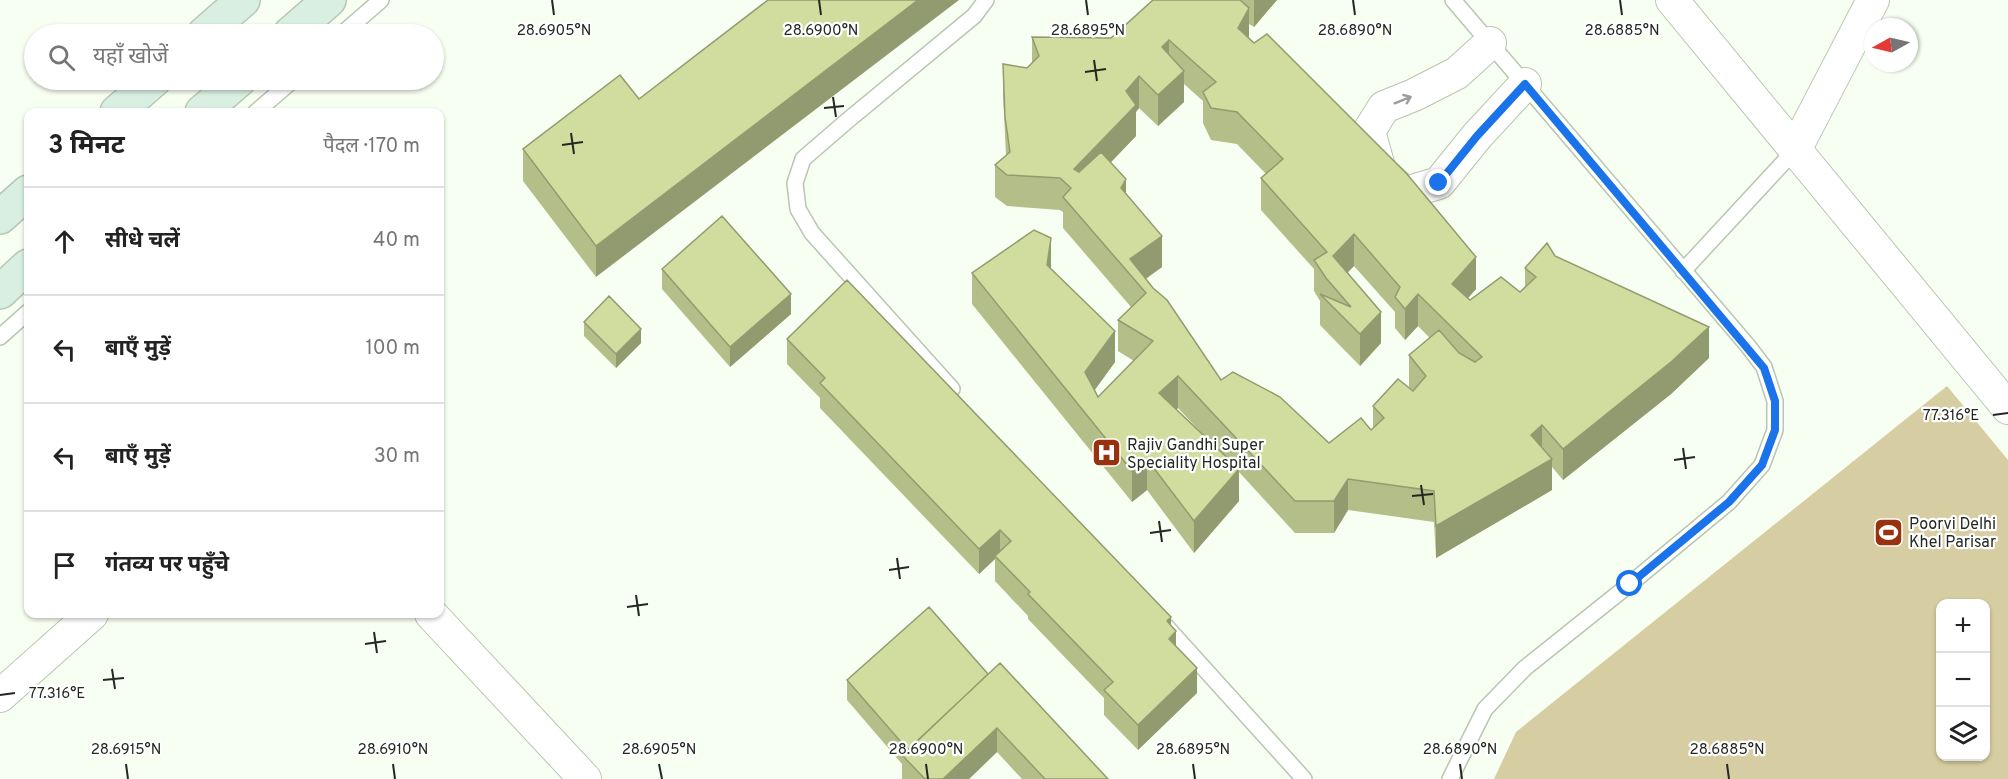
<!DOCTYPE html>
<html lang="hi">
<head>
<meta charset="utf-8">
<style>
  body { margin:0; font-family:Overpass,"Noto Sans Devanagari",sans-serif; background:#f2f2f2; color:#222 }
  .controls { position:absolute; right:18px; bottom:18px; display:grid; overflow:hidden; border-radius:12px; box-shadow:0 2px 4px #0004 }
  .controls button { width:54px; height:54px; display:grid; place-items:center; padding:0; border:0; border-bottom:2px solid #e0e0e0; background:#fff; color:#222; font:30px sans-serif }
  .compass { position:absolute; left:1864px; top:18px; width:54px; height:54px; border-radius:50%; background:#fff; box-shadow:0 2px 4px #0004; rotate:262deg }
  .stop { position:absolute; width:18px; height:18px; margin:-14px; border:4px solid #1a73e8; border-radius:50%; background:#fff }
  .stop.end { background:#1a73e8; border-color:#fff; box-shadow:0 2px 6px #0008 }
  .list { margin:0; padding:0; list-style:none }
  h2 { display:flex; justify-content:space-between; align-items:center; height:78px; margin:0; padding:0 24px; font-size:26px }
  h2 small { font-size:20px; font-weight:400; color:#767676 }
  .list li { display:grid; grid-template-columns:39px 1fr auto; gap:18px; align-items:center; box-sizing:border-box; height:108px; padding:0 24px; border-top:2px solid #e0e0e0 }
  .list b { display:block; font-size:22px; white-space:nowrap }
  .list em { font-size:20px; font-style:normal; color:#767676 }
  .icon { flex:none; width:33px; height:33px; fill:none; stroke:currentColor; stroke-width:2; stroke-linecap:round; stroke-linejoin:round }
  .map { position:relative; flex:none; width:2008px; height:779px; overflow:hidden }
  .search { position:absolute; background:#fff; box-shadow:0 2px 4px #0004; left:24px; top:24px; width:420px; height:66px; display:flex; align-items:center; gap:15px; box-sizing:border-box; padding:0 21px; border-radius:33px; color:#767676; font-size:22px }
  .panel { position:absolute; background:#fff; box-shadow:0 2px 4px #0004; left:24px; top:108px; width:420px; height:510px; border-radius:12px }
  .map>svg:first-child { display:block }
</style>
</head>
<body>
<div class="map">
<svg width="2008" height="779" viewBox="0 0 2008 779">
  <rect width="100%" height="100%" fill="#f6fff2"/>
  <path fill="#d7cda2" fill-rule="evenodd" d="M1947,386L2008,460V779H1494L1516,732ZM1940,604H1986V756H1940Z"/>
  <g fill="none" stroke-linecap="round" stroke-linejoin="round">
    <defs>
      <path id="lane" d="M342,34L381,0
        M256,112L293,80
        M1683,271L1795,150
        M0,337L28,312
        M952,389L812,233L798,209L795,183L803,159L847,121L974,16L986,0
        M1163,623L1304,779
        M1450,779L1485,709L1525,668L1630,584L1729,502L1762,465L1775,430V401L1764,367L1748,346L1453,0"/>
      <path id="street" d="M1672,0L2008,408
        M1490,43L1457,73L1414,95L1384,107L1369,131L1380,171L1405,193L1439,183L1477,136L1525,84
        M1795,150L1873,0
        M431,614L585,779
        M0,696L92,614"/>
      <path id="secondary" d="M204,34L243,0
        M290,34L329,0
        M117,112L154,80
        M202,112L239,80
        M0,217L28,192
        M0,292L28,266"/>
    </defs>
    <use href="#lane" stroke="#b8c6b2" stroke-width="18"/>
    <use href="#street" stroke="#b8c6b2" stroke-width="34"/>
    <use href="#secondary" stroke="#b8c6b2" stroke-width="36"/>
    <use href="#lane" stroke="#fff" stroke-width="15"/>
    <use href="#street" stroke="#fff" stroke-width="32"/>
    <use href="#secondary" stroke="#d8efe1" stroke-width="33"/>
  </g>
  <path fill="#b4be88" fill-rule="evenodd" d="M1153,0H1277L1254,27L1249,24V38L1476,289L1468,298L1470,300L1520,292L1525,287V268L1555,256L1709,358L1671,394L1563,480L1552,467V490L1436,558L1434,522L1348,510L1334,533H1295L1239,472V501L1194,553L1147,490L1132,502L972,304V273L1051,269L1115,362L1095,390L1098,397L1134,361L1118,351V320L1131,307L1063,228V212L1060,210L1007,206L995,197V165L1006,155L1003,95V64L1027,68L1032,64V37L1111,38ZM1184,84L1203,101V123L1211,140L1237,144L1266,174L1261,178V210L1314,269V291L1320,301V325L1360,366L1381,343L1348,272L1354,266L1395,312V328L1405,340L1418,326L1430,338L1409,355V387L1411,389L1373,406V428L1371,430L1329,443L1221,380L1146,279L1162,267L1110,163L1136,136V112L1139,108L1158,126L1184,102ZM1178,408L1207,439L1176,409Z
    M620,75L596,277L523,181V149Z
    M662,269L791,314L730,367L662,289Z
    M584,322L641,343L616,368L584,336Z
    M787,339L1171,625L1176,646L1197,693L1138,750L1104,715V698L1028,619V616L995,581V559L979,574L820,408V398L787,364Z
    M988,674L1108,779H1022L997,752L969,779H902V764L847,700V680Z"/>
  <path fill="#929b6f" d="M918,0H959L596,277V246Z
    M1254,0H1277L1254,27Z
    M1249,8V40L1238,28Z
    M1169,40V71L1162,47Z
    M1184,71V102L1158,126V95Z
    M1139,76V108L1136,112V136L1074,201V169L1126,91Z
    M1126,179V211L1121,188Z
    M1354,234V266L1333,287V256Z
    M1162,236V267L1138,284L1130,259Z
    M1051,238V270L1047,265Z
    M1476,257V289L1452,316V284Z
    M791,294V314L730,367V347Z
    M1418,294V326L1405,340V309Z
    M1381,312V343L1360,366V334Z
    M1709,327V358L1671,394L1563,480V449Z
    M641,329V343L616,368V354Z
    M1115,331V362L1085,403V372Z
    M1178,376V408L1159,424V393Z
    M1542,425V456L1531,435Z
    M1147,459V490L1132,502V471Z
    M1552,459V490L1436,558V526Z
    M1239,469V501L1194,553V521Z
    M1348,479V510L1334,533V501Z
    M1000,530V554L995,556V559L979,574V549Z
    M1171,617V636L1176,631V656L1167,646V621Z
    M1197,668V693L1138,750V725Z
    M997,728V752L969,779H943Z"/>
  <path fill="#d1dd9e" stroke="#929b6f" stroke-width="1.5" fill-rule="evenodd" d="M768,0H918L596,246L523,149L620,75L639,99Z
    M1153,0H1240L1249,8L1238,28L1254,43L1267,34L1407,174L1476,257L1452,284L1470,300L1501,277L1520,292L1536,277L1525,268L1547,243L1555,256L1709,327L1671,362L1563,449L1542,425L1531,435L1552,459L1436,526L1434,491L1348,479L1334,501H1295L1178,376L1159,393L1239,469L1194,521L1147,459L1132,471L972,273L1034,230L1051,238L1047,265L1115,331L1085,372L1098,397L1153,341L1118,320L1146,293L1063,197L1071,188L1060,178L1007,175L995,165L1010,152L1005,117L1003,64L1027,68L1039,56L1032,37L1111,38ZM1169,40L1216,82L1203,92L1211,108L1237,112L1283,159L1261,178L1327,252L1314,260L1326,278L1351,307L1320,294L1360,334L1381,312L1333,256L1354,234L1400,287L1395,297L1405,309L1418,294L1482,357L1475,362L1459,353L1439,330L1409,355L1426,376L1413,391L1398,379L1373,406L1384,418L1371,430L1361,418L1329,443L1280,397L1233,372L1221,380L1167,300L1153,288L1130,259L1162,236L1121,188L1126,179L1101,152L1079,172L1074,169L1136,105L1126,91L1139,76L1158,95L1184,71L1162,47Z
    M722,216L791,294L730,347L662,269Z
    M847,280L1171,617L1167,621L1176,631L1169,639L1197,668L1138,725L1104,690L1113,682L1028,594L1030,592L995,556L1011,541L1000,530L979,549L820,383L825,378L787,339Z
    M609,296L641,329L616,354L584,322Z
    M929,607L988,674L908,750L847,680Z
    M1000,663L1108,779H1045L997,728L943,779H925L902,755Z"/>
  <defs><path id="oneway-shaft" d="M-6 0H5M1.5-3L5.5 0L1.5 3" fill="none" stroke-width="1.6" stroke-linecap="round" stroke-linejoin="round" transform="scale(1.5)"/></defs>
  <use stroke="#9c9e9b" href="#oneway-shaft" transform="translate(1403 100) rotate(-22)"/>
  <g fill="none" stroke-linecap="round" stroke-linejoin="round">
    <path stroke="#1a73e8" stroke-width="8" d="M1439,183L1477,136L1525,84L1764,368L1775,401V430L1762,465L1729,502L1630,584"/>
  </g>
  <path fill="none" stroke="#232821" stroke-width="2" d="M552,0L554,15M819,0L821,15M1086,0L1088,15M1353,0L1355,15M1620,0L1622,15M1094,60L1097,81M1085,72L1106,69M833,97L836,117M824,108L844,106M571,133L574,154M562,145L583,142M1993,415L2008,413M1683,448L1686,469M1674,460L1695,457M1421,485L1424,505M1412,496L1433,494M1159,521L1162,542M1150,533L1171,530M897,558L900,579M889,570L909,567M636,595L639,616M627,607L648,604M374,632L377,653M365,644L386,641M112,669L115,689M103,680L124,678M0,695L15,693M126,764L128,779M393,764L395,779M659,764L662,779M926,764L928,779M1193,764L1195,779M1460,764L1462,779M1727,764L1729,779"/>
  <defs>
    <symbol id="hospital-square" viewBox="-11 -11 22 22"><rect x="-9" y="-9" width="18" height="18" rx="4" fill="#98310e" stroke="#fff"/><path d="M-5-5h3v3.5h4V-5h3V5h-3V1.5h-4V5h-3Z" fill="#fff"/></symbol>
    <symbol id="stadium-square" viewBox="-11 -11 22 22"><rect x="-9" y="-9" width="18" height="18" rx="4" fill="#98310e" stroke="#fff"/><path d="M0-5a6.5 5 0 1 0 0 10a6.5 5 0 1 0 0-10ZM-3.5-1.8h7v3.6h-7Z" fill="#fff"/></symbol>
  </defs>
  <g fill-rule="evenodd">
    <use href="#hospital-square" x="1090" y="436" width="33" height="33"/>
    <use href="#stadium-square" x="1872" y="516" width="33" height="33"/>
  </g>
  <g text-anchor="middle" stroke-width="4.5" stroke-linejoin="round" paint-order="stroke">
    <g font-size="16" fill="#232821" stroke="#fff" text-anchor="start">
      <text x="1127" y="450">Rajiv Gandhi Super<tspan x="1127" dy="18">Speciality Hospital</tspan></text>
      <text x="1909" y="529">Poorvi Delhi<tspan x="1909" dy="18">Khel Parisar</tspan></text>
    </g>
  </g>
  <g font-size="15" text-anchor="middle" fill="#232821" stroke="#fff" stroke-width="4.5" stroke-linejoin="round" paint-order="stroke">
    <text x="554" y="35">28.6905°N</text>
    <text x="821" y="35">28.6900°N</text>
    <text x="1088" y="35">28.6895°N</text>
    <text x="1355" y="35">28.6890°N</text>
    <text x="1622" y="35">28.6885°N</text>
    <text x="1951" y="420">77.316°E</text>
    <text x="57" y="698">77.316°E</text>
    <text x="126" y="754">28.6915°N</text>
    <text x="393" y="754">28.6910°N</text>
    <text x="659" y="754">28.6905°N</text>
    <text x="926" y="754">28.6900°N</text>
    <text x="1193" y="754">28.6895°N</text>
    <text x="1460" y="754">28.6890°N</text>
    <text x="1727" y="754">28.6885°N</text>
  </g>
</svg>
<div class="controls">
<button>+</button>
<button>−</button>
<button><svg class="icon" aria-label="layers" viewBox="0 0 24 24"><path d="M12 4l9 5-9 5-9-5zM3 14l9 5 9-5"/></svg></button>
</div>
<svg class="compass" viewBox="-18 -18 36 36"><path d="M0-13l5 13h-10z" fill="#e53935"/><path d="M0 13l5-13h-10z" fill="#767676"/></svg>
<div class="stop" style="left:1630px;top:584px"></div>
<div class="stop end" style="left:1439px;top:183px"></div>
<div class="search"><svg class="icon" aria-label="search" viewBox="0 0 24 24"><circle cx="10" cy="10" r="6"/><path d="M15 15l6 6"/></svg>यहाँ खोजें</div>
<section class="panel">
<h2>3 मिनट<small>पैदल · 170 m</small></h2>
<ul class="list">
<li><svg class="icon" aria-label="ahead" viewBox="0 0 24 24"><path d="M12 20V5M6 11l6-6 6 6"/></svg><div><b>सीधे चलें</b></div><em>40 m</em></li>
<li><svg class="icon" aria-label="left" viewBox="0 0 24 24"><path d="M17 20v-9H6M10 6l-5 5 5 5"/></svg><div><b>बाएँ मुड़ें</b></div><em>100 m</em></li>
<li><svg class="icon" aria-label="left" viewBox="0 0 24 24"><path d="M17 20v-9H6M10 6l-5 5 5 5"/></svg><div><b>बाएँ मुड़ें</b></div><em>30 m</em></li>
<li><svg class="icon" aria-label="arrive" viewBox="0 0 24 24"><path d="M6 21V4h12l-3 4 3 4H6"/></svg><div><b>गंतव्य पर पहुँचे</b></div></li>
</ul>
</section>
</div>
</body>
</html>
